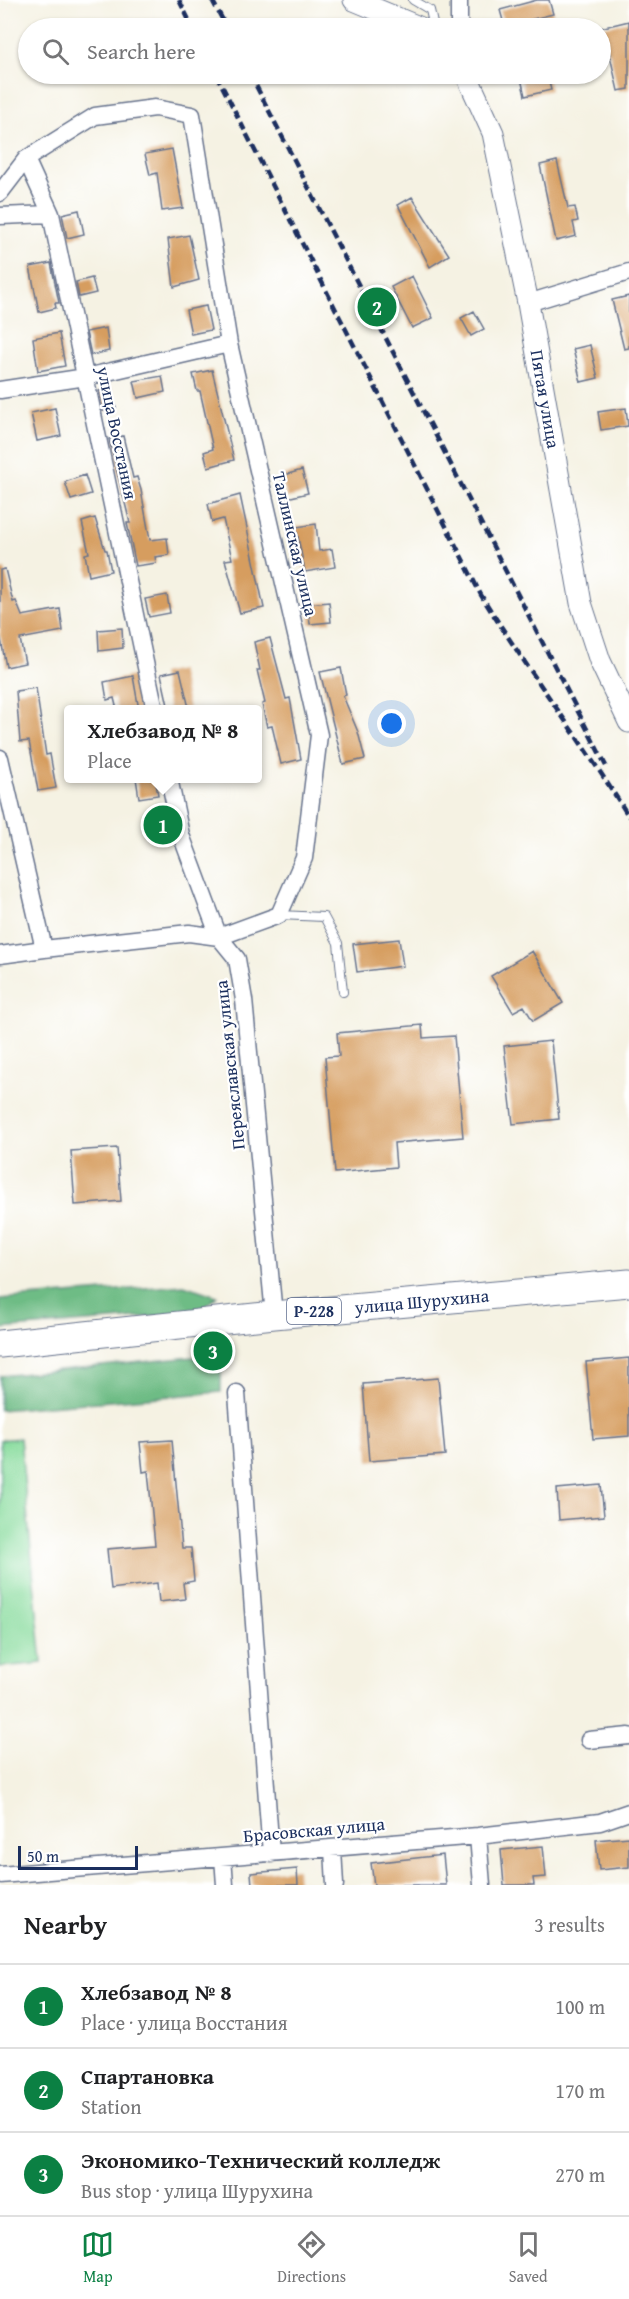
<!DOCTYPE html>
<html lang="en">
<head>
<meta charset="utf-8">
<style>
  body { margin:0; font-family:"Gentium Book Plus",serif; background:#f2f2f2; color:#202124 }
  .scale { position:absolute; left:18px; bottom:15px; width:120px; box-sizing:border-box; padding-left:6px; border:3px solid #1b2f5e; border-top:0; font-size:16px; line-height:21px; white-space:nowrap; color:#1b2f5e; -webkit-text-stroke:4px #fff; paint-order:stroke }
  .you { position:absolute; left:392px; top:724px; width:21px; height:21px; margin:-15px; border:4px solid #fff; border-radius:50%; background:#1a73e8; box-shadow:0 0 0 9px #1a73e833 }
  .badge { display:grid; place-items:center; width:39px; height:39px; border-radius:50%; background:#0b8043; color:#fff; font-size:20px; font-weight:700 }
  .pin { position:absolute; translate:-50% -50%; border:3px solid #fff; box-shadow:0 2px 6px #0006 }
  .popup { position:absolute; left:64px; top:705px; width:198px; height:78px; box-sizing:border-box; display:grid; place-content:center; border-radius:6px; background:#fff; filter:drop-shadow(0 2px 4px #0005); font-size:20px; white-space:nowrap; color:#757577 }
  .popup b { font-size:22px; color:#202124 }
  .popup::after { content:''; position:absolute; left:50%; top:100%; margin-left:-12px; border:12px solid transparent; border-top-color:#fff }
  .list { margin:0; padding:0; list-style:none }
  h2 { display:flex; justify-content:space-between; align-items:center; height:78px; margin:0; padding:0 24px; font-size:26px }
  h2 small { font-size:20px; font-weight:400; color:#757577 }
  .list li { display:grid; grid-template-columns:39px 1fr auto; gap:18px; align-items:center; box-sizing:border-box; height:84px; padding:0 24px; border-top:2px solid #e0e0e0 }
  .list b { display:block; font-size:22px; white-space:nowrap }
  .list p { margin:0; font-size:20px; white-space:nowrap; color:#757577 }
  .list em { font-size:20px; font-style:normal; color:#757577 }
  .icon { flex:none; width:33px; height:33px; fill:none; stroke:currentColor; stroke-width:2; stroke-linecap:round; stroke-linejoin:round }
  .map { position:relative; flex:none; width:629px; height:1885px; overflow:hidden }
  .search { position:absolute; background:#fff; box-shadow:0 2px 4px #0004; left:18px; right:18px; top:18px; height:66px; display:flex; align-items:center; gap:15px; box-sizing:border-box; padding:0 21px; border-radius:33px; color:#757577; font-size:22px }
  .sheet { height:330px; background:#fff }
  nav { display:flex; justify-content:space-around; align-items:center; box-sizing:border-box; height:84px; border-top:2px solid #e0e0e0; background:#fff; font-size:16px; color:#757577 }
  nav a { display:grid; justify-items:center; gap:3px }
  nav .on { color:#0b8043 }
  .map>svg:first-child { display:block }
</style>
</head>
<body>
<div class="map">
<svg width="629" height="1885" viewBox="0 0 629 1885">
  <rect width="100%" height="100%" fill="#fff"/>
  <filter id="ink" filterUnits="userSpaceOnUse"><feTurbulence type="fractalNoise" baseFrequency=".0167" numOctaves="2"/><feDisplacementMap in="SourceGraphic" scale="12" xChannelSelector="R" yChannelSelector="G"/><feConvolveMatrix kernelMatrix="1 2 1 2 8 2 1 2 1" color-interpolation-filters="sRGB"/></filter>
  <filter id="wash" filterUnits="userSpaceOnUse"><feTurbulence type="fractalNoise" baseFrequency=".008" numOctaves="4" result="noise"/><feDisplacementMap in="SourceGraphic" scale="24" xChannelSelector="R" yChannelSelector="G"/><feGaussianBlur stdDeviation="1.35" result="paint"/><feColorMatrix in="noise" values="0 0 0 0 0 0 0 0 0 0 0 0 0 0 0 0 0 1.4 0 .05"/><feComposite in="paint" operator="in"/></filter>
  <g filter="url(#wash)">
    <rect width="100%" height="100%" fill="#f5f2e3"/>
    <path fill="#89dc9e" stroke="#52867e" stroke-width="1.5" d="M20,1438L42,1663L0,1667V1440Z"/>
    <path fill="#6ebc85" stroke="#447672" stroke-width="1.5" d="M184,1285L217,1296L198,1313L0,1329V1299Z
      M193,1357L221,1365V1392L0,1410V1376Z"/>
    <g id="blocks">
      <path fill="#d69d5f" d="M537,0H549L553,14L521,22L523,28H505L500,10Z
        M629,21V89L618,91L609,51L603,52L600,28Z
        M520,74H547L551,90L525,96Z
        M172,149L183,208L162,211L157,173L150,175L145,154Z
        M557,161L568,208L575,207L578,221L573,222L576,236L556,241L540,165Z
        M412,197L449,255L430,267L398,205Z
        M79,210L84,234L67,238L62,214Z
        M189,235L199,280L174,287L168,239Z
        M51,263L59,303H55L56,308L39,312L30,267Z
        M412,276L433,318L412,328L391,287Z
        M92,278L96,293L79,297L76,282Z
        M629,296V348L624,349L612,300Z
        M206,306L211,330L191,334L186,310Z
        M474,311L484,329L471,336L461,318Z
        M106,328L109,351L91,355L86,332Z
        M59,333L65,366L38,371L33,338Z
        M590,345L598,378L581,382L573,349Z
        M212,370L234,460L208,467L204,452L213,449L200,391H197L193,374Z
        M162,376L165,392L138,398L134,381Z
        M111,388L116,408L103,411L99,391Z
        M55,408L61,436L37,441L31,413Z
        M626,408L628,426L601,430L598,412Z
        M123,436L133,478L137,477L141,490L150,540L167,538L169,555L155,557L156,563L136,566L127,523H130L109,439Z
        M302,470L308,493L287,498L281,476Z
        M85,475L91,494L71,500L65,482Z
        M240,495L264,608L240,613L225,560L232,559L223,519L212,522L208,504Z
        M95,518L105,550H107L111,571L89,576L85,554L89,553L82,522Z
        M316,524L319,551L332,549L335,567L305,572L296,527Z
        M5,569L13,602L16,601L22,616L60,609L63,631L20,639L25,663L6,667L0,634V570Z
        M167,595L170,613L149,617L145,599Z
        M329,602L331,622L310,624L308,604Z
        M122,628L123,648L99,651L98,630Z
        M270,638L286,699L290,698L301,759L281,764L272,726L267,727L262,704L265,703L257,670H260L254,642Z
        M341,668L346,695L343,696L358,732L365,759L343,764L320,672Z
        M180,670L189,708L169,710L161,674Z
        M133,676L139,710H117L114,698L107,700L104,682Z
        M36,688L46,755L50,754L56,788L38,791L29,741L20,742L16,691Z
        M136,778H155L158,795L139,798Z
        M166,814L170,834L156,836L153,816Z
        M399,939L403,966L357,972L353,944Z
        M532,951L563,1003L533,1021L524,1006L513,1012L491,976Z
        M422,1025L423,1038L454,1036L463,1137L394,1143L396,1167L335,1173L325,1057L339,1056L337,1033Z
        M551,1041L559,1119L513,1124L504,1046Z
        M117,1148L121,1201L75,1205L71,1151Z
        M629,1358V1436L593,1439L586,1362Z
        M438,1378L445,1455L369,1461L363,1384Z
        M172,1440L182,1548H191L194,1581L183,1583L185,1599L159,1602L157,1583L111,1589L107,1549L155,1545L148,1471L143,1472L140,1442Z
        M601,1485L604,1516L559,1520L557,1489Z
        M629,1837V1867L599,1870L596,1840Z
        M543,1846L546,1877L533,1878L534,1885H504L501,1850Z
        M443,1855L446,1885H374L371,1863Z
        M297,1869L298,1885H252L251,1873Z"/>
    </g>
  </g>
  <g filter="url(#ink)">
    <use href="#blocks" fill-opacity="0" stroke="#67738d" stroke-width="1.5"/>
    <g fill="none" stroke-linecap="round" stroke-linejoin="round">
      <defs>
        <path id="service" d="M413,0L430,10L434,28
          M279,915L324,917L338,943L343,992"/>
        <path id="minor" d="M459,28V0
          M26,159L51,214
          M0,193L26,159L95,116L155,108L192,115L229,344L319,735L304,858L279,915L219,937L181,835L169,778
          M0,216L51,214L155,710
          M528,303L629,272
          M0,390L86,377L229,344
          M0,758L44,949L189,933L219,937L237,959L244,1000L274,1315
          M0,955L44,949
          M237,1393L271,1854
          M589,1740L629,1736
          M478,1836L482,1885
          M333,1849L335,1885
          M223,1857L225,1885
          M0,1875L478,1836L600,1822L629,1812"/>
        <g id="tertiary">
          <path d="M354,0L421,28"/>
          <path id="s1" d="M466,74L493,133L528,303L581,603L600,661L629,722"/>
        </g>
        <g id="trunk">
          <path id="s2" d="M0,1344L274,1315L629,1283"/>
        </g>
      </defs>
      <use href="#service" stroke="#67738d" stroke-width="10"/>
      <use href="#minor" stroke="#67738d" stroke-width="19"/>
      <use href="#tertiary" stroke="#67738d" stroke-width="23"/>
      <use href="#trunk" stroke="#67738d" stroke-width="29"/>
      <use href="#service" stroke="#fff" stroke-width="8"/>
      <use href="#minor" stroke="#fff" stroke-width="16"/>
      <use href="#tertiary" stroke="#fff" stroke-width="21"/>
      <use href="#trunk" stroke="#fff" stroke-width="27"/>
      <path stroke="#1b2f5e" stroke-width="4.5" stroke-dasharray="9 4.5" stroke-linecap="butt" d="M179,0L193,28
        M212,0L227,28
        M216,74L481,595C528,671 582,741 629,817
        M250,74L606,766"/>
    </g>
  </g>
  <g text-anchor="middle" stroke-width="4.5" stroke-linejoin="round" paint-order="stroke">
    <rect fill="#fff" stroke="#5f6d8e" stroke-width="1.5" x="287" y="1298" width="54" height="26" rx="4.5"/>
    <g font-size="16" font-weight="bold" fill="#1b2f5e">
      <text x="314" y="1317">Р-228</text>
    </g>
    <g font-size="18" fill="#1b2f5e" stroke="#fff">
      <text dy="6" stroke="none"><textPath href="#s1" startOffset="336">Пятая улица</textPath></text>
      <text transform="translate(117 433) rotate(78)" y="6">улица Восстания</text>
      <text transform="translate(295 544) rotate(77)" y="6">Таллинская улица</text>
      <text transform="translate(230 1065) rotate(-96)" y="6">Переяславская улица</text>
      <text dy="6" stroke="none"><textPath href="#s2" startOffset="424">улица Шурухина</textPath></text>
      <text transform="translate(314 1830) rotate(-5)" y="6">Брасовская улица</text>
    </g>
  </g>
</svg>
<div class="scale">50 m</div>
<div class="you"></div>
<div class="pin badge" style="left:163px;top:825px">1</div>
<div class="popup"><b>Хлебзавод № 8</b>Place</div>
<div class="pin badge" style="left:377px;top:307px">2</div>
<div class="pin badge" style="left:213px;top:1351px">3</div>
<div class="search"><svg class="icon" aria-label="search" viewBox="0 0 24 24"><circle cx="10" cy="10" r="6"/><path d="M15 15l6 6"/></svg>Search here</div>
</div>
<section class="sheet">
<h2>Nearby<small>3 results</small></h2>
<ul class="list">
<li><span class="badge">1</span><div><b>Хлебзавод № 8</b><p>Place · улица Восстания</p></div><em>100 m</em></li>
<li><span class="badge">2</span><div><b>Спартановка</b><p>Station</p></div><em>170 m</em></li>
<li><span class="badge">3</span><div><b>Экономико-Технический колледж</b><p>Bus stop · улица Шурухина</p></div><em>270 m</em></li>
</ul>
</section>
<nav>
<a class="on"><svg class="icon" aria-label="map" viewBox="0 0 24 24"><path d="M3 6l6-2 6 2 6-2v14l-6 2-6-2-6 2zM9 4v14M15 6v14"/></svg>Map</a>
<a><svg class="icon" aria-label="directions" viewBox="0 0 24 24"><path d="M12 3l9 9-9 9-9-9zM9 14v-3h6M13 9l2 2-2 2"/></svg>Directions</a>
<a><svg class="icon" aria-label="saved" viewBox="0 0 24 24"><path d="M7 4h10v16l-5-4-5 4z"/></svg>Saved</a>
</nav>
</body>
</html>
